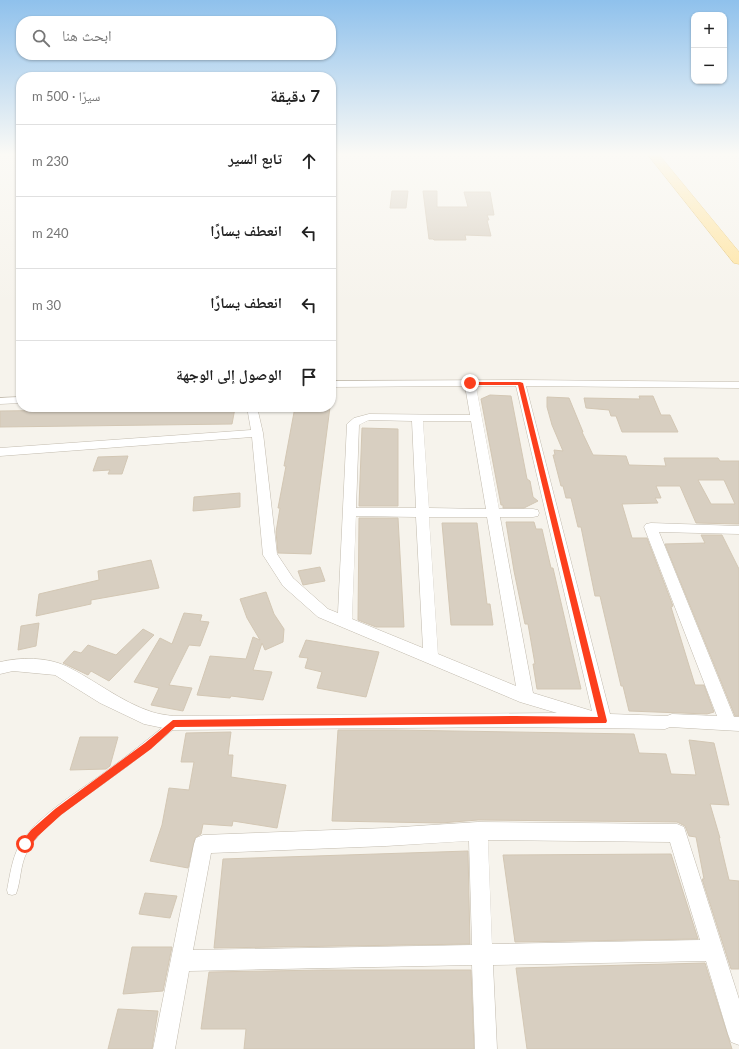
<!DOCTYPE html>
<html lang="ar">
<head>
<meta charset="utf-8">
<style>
  body { margin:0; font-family:Lato,"Noto Naskh Arabic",sans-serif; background:#f6f6f6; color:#222; direction:rtl }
  .controls { position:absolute; right:12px; top:12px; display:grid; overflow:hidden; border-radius:8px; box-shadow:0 1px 3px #0004 }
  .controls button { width:36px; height:36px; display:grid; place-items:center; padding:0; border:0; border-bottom:1px solid #e0e0e0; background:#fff; color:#222; font:20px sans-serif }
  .stop { position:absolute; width:12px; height:12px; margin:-9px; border:3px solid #fc3f1d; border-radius:50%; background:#fff }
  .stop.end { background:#fc3f1d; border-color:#fff; box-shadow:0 1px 4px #0008 }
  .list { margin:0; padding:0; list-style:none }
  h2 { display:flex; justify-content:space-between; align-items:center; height:52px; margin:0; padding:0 16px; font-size:17px }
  h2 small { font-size:13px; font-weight:400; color:#767676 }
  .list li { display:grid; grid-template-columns:26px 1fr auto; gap:12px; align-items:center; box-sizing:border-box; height:72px; padding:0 16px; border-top:1px solid #e0e0e0 }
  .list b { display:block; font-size:15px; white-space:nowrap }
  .list em { font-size:13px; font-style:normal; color:#767676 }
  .icon { flex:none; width:22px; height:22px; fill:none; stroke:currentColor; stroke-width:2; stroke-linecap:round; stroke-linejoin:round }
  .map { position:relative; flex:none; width:739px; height:1049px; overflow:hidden; direction:ltr }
  .search { position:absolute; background:#fff; box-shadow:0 1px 3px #0004; left:16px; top:16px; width:320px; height:44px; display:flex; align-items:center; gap:10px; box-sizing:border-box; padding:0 14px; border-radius:16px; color:#767676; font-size:15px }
  .panel { position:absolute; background:#fff; box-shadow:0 1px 3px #0004; left:16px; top:72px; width:320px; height:340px; border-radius:16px; direction:rtl }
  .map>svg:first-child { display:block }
</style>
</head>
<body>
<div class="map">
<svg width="739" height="1049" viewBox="0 0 739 1049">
  <rect width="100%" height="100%" fill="#f6f3ec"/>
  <path fill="#d8cfc1" stroke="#d3c7b4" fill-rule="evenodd" d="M392,191H408L406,208H390Z
    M423,191H437V207H468L464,192H490L494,215H487L489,220H487L491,236L465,235L466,240H434L433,239H429Z
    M490,395L511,396L527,479L530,481L533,497L538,501L524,508H503V505H501L481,399Z
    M639,396H653L661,415H670L678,432H622L616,416H611L609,410L586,408L584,398L640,399Z
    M547,397L569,398L583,432H582L593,455L626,456L629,465L666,466L664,458H718L720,461H739V524L696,523L680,486H656L661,498H655L658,503L622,504L632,538H647L673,606L671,607L695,685H704L714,712L707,714L629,711L623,686H621L600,596H595L581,527H578L571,498H566L563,486H561L553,455H555L554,450L563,451L552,425L547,407ZM698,480H724L735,504H711Z
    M295,407H330L311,554L278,553L276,532L280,508H278L286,466H284Z
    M235,408L232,424L0,427V411Z
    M362,428L398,429V506H359Z
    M128,456L122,474H108L110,470L93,471L98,457Z
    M240,493V507L193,511L194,497Z
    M359,518H398L404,627H376L358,620Z
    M506,522H534L536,529H542L551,568H553L581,689H537L533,664H535L528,624H525L514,571Z
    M442,523H477L487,604H490L493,625H451Z
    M701,535H722L739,569V716H735L665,544L705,543Z
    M151,560L159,588L91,600V604L36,616L39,594L99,580L98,571Z
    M320,567L325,581L303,585L298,571Z
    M266,592L274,614L284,629L283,642L265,650L262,643L253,670L272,672L263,700L231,696L230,698L197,695L210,656L246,659L253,637L260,640L247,618L240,599Z
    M184,613L202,615L200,621L209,622L200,646L189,645L169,685L192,688L183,711L151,705L159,688L134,682L160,638L172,644Z
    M39,623L36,646L18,650L21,626Z
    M143,629L154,635L109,681L91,671L88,675L63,663L74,651L81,653L88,645L116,655Z
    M306,640L379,652L366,697L317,688L322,672L305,668L308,658L299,657Z
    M338,730H395L634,734L639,753L666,754L671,774L696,775L689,740L714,743L729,805L710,804L720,838H719L729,880L739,881V969H731L702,879H704L696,837L689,836L685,826L677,822L478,820L441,823L332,821Z
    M231,732L228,755H233L231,777L286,785L277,828L233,821L232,826L203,824L201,834L195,838L188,868L150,861L162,825L169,788L189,790L194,762H181L186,733Z
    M80,737H118L110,766L106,769L70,770Z
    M468,851L470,944L214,948L223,859Z
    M671,854L698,939L515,942L503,855Z
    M145,893L177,896L170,918L139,914Z
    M132,947H172L163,991L123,994Z
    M705,963L732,1049H527L516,968Z
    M324,970H471L474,1049H244L246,1029H201L209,972Z
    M118,1009L158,1011L152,1049H108Z"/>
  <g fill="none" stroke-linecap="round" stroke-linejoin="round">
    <defs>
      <path id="service" d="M173,720L176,721L177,724L176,727C155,745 134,762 111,778C85,798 42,823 27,852C20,865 21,881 16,894L12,895L8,894L7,890C10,875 12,859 19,846C35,817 78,792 105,772C127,756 149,739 170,721Z"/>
      <path id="minor" d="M520,380L739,382V388L526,386L610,714L667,716L672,714L717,716L644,527L646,524L651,523L739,526V534L659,532L734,717H739V731L670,727L665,729L515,727L173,730L144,724L100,703L55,675L13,671L0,674V662C20,657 47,657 66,666C95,680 121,702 152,712C158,714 166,715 173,716L557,713L520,702L318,617L283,586L263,555L252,437L0,456V448L251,430L247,407H257L263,433L277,554L293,578L328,609L338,613L347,424L354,418L369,414L470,415L465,386L331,387V381ZM476,386H516L592,711L533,693L500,517H533L538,516L539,513L538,510L533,509H499ZM369,420L412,421L416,508H356L359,425ZM423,421H471L486,509L429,508ZM356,516L416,517L423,648L352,619ZM429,517H487L516,686L438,654Z
        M21,397V403L0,404V398Z
        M478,822L677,824L684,827L739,999V1045L731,1042L728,1034L706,961L493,965L497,1049H475L472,965L189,971L175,1049H153L194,844L196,838L203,835L386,828ZM488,840L670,842L700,940L492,944ZM469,841L472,945L193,950L211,853L386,846Z"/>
      <path id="primary" d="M649,156H660L739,252V264L734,263Z"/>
    </defs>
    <use href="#service" stroke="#c2bbae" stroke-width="1"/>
    <use href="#minor" stroke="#c2bbae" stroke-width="1"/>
    <use href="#primary" stroke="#e6c16a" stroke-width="1"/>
    <use href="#service" fill="#fff" fill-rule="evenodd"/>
    <use href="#minor" fill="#fff" fill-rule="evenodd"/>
    <use href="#primary" fill="#ffe39c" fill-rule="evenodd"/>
  </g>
  <linearGradient id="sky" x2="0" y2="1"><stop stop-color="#8fc1ec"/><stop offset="0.51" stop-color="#fbfaf6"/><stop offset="1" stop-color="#fbfaf6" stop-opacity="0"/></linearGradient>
  <rect width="739" height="303" fill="url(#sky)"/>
  <path fill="#fc3f1d" d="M470,382H520L523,383L607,721L606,723L175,727L151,749L61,815L38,836L28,848L25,849L22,848L20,844L31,830L55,809L145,743L173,720L515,716L598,717L518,385H468V383Z"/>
</svg>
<div class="controls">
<button>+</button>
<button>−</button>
</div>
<div class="stop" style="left:25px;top:844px"></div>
<div class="stop end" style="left:470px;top:383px"></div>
<div class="search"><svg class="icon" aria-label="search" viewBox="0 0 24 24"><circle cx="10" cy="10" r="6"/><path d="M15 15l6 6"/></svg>ابحث هنا</div>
<section class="panel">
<h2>7 دقيقة<small>سيرًا · 500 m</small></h2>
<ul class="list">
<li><svg class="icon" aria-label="ahead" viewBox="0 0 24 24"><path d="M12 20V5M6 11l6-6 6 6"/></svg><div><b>تابع السير</b></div><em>230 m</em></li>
<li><svg class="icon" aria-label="left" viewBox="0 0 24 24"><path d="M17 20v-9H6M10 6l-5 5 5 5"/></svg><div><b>انعطف يسارًا</b></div><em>240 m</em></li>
<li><svg class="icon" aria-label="left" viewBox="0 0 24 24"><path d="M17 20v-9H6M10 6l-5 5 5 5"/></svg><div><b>انعطف يسارًا</b></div><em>30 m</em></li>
<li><svg class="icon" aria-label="arrive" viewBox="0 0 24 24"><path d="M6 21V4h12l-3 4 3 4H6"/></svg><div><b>الوصول إلى الوجهة</b></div></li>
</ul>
</section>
</div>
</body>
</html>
